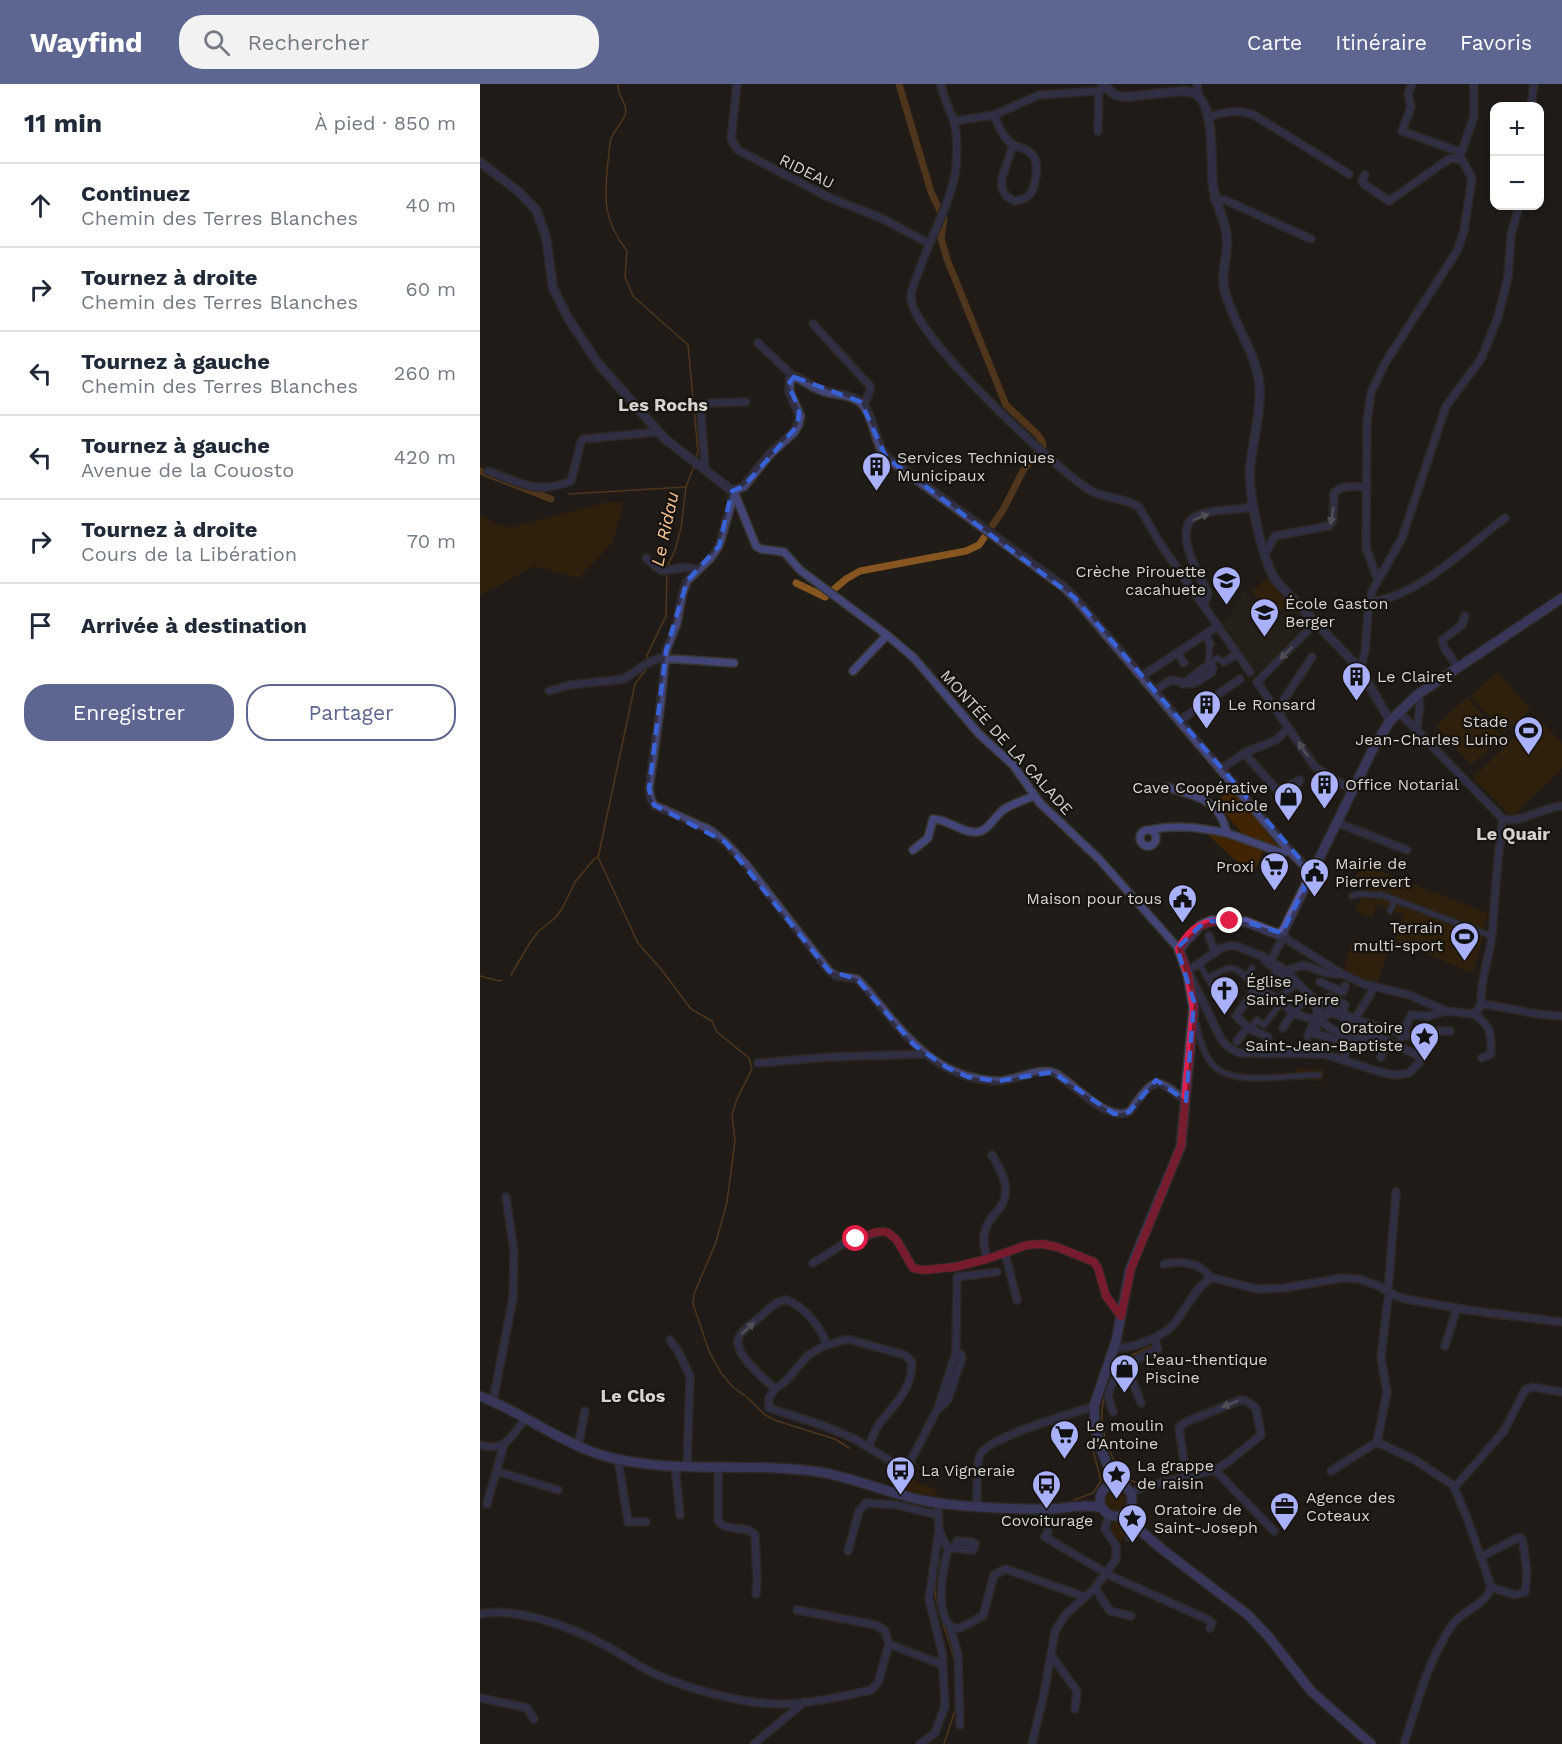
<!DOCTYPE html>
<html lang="fr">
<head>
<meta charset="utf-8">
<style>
  body { margin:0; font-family:"Work Sans",sans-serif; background:#f2f2f3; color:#1f2937 }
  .controls { position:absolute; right:18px; top:18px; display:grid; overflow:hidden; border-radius:12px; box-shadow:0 3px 9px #0003 }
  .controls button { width:54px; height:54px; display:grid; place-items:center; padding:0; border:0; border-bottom:2px solid #e0e1e3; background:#fff; color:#1f2937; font:30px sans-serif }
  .stop { position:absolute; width:18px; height:18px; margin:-14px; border:4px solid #e11d48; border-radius:50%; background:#fff }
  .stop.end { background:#e11d48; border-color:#fff; box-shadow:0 2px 6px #0008 }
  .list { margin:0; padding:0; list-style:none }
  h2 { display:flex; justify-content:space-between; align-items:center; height:78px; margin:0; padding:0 24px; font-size:26px }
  h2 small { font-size:20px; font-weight:400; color:#747a83 }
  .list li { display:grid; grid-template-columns:39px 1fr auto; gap:18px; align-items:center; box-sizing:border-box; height:84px; padding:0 24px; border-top:2px solid #e0e1e3 }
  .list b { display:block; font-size:22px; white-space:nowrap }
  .list p { margin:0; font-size:20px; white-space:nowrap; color:#747a83 }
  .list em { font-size:20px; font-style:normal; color:#747a83 }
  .actions { display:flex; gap:12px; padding:18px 24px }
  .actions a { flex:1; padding:14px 0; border:2px solid #5d6690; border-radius:24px; text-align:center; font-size:21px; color:#5d6690 }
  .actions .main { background:#5d6690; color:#fff }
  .icon { flex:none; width:33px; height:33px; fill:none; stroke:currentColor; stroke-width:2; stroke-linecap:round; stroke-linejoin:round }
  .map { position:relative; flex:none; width:1082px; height:1660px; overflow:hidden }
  header { display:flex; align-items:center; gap:36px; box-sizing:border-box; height:84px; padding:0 30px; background:#5d6690; color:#fff }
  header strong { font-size:28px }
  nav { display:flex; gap:33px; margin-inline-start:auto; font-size:21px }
  .search { width:420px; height:54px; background:#f2f2f3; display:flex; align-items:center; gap:15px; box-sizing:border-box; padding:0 21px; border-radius:24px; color:#747a83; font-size:22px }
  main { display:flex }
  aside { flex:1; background:#fff }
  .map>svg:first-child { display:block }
</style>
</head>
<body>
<header>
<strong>Wayfind</strong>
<div class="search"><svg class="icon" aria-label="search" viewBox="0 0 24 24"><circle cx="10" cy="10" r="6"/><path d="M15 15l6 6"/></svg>Rechercher</div>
<nav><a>Carte</a><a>Itinéraire</a><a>Favoris</a></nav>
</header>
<main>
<aside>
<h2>11 min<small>À pied · 850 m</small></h2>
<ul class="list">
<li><svg class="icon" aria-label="ahead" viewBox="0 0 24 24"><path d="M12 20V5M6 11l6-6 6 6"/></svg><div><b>Continuez</b><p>Chemin des Terres Blanches</p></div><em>40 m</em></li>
<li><svg class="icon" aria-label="right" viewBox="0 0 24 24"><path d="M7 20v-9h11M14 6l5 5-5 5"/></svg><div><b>Tournez à droite</b><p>Chemin des Terres Blanches</p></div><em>60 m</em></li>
<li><svg class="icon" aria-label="left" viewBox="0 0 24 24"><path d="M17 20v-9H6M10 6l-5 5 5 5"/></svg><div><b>Tournez à gauche</b><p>Chemin des Terres Blanches</p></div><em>260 m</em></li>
<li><svg class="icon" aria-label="left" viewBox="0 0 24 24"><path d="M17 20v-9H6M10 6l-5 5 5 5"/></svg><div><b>Tournez à gauche</b><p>Avenue de la Couosto</p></div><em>420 m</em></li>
<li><svg class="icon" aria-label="right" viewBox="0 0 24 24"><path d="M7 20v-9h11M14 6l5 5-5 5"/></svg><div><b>Tournez à droite</b><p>Cours de la Libération</p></div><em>70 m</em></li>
<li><svg class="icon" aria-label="arrive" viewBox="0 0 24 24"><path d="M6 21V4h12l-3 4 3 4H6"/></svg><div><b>Arrivée à destination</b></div></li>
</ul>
<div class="actions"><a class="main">Enregistrer</a><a>Partager</a></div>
</aside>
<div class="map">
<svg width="1082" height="1660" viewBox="0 0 1082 1660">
  <rect width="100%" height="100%" fill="#201c18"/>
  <path fill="#2c241c" d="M765,506L793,539L811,521L822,532L818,535L824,541L798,568L800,570L790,580L788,579L778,588L767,577L746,543L744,545L741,541L753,528Z"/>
  <path fill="#412402" d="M128,418H144L133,458L99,494L54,482L0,512V431L16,440L32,443Z
    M787,494L810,519L794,533L771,508Z
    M1017,588L1051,625L1024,649L991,612Z
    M987,613L1023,652L991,681L956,642Z
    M1056,632L1082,659V684L1032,733L993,694Z
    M752,704L798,763L766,751L764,752L736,718Z
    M730,748L783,766L776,784L757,778L729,752Z
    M881,780L1008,829L998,873L992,889L914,856L924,831L897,820L892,834L875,827L885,806L873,799Z
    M872,857L907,870L897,900L863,889Z
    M817,984L844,986L843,997L816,995Z
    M429,1394L458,1407L454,1415L427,1411L425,1402Z
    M624 1417a11 11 0 1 1 22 0a11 11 0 1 1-22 0Z
    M636,1438L643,1439L647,1446L642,1458L631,1448L632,1439Z"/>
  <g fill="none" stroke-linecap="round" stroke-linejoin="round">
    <path stroke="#87551f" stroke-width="1.5" d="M138,0C136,11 149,20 145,31C142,39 134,46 131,55C129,62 129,71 128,78C124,115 123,136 147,167L145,193L153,212L208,261L218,367L216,374
      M88,410L206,403
      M187,483L195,466L201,444L206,403L214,382
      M168,575L167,571L186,532L187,488
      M118,774L155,600L168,583
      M119,775L158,859L181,885L211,925L232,937L237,948L269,974L272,985L257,1015L252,1030L255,1057L247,1118L236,1158L214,1210L213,1220L229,1267L241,1289L253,1303L269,1315L285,1331L297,1337L355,1355L369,1364
      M31,891L51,857L58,848L76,833L83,823L95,798L115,774H117
      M0,892L19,897L22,896
      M915,1215L942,1221
      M985,1229L998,1231
      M1007,1233L1060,1239
      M633,1292L643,1275L672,1262
      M628,1301C618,1326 621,1347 631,1370C637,1383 641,1394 655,1398
      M594,1416L613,1409L621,1397L612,1362
      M460,1476C445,1525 470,1540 475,1583
      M464,1660L475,1626L476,1606"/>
    <path stroke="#87551f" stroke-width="7" d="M0,387L71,415
      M316,499L345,513L366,495L380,487L486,467L499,461L523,426L544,385L563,363L562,357L558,351L526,321L467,175L461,154L464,135L451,108L419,0"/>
    <defs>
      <path id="pedestrian" d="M730,580L737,574L744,578
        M728,581L730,560
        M872,812L879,810L902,811L1012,852
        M910,827L915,815
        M783,873L784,877L807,895L812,893
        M721,883L740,915L749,912
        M728,894C756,878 755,882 776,904
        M766,894L772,884
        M782,906L797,885
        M799,913L818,899
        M814,929L830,912
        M715,936C719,951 723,972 735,983C755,1002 812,991 839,991
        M770,945L777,936L784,941L802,918"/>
      <path id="minor" d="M257,0L251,55L258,66L348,113L401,134L448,159
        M461,0C463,14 470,25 474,38C478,52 477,70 476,84C473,114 449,156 439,187C436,195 431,204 431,213C429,248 575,384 608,405C623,415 644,413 659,423L681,461L770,588
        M717,0L718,12
        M932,0L928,10L931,23L922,47L980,68
        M1051,22L1054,0
        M514,31C518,41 524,56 534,61C542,65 549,65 554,73C559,82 556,107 547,113C543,116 539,116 534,117L526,112L522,104V94L533,61
        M728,33C745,28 758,25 774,31L869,90
        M474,37L514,31L559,11L619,7L625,4
        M618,47L619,7
        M885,91L882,97L884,100L909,117L966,77L972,74L981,76
        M734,115L745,116L831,155
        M333,240L390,302V306L384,321
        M278,259L314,293
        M225,384L221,328L223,322L229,319L266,318
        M8,387C41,399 57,411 91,397L101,358L103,355L178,348
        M255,410L276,462L281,465L304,468L320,486L407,551L434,574L499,650L533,681L560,719L619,775L699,865
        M252,411L251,421L239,462L230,475L207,497L202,511L197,539L186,567L180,625L169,705L171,715L174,721L230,746L245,758L265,779L349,887L356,892L377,895C387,904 395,916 404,926C435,964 464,994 516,997C533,998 560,982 575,989C595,1000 626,1038 649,1028C657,1020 668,996 681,1000C690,1003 699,1012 706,1017
        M785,470L795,452L849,442L853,436L854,409C862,400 876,403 887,403
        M166,474L180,486L184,487L206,483L218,486
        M898,496L886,464L887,337L891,309L905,279L977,167L984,147L992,94L980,72L994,33V0
        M889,518C939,513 986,463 1025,434
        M724,522L728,509C719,491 688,440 721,430C738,425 756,426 773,423
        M835,539L777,598L835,683L873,707
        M725,550L730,560
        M697,569L704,579
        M744,578L757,570
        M978,584L964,563L962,556L982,541L985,532
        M880,585L885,568L888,529L892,507L922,454L966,322L1001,275L1018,233L1028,193L1031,151L1039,122
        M373,587L407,551
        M662,592L738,542
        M69,607L90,601L144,595L166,580L179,574L254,579
        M674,607L691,596C716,601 709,603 732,588L733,584L729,580L703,600
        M919,628L1023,735C1043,739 1060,724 1082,722
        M800,631L805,614L832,573
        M699,637L760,595
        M937,646C937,635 943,621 937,611
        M764,669L798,707L820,696L809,716L798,707
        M740,686L764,669L796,656L809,644
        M687,703C718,714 738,713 747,749L800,768L810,767
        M858,739L927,766
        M670,746C696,740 722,744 747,749
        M660 754a8 8 0 1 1 16 0a8 8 0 1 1-16 0Z
        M433,766L448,754L453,735C467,735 479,747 493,748C507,750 514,733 523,726C532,720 544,716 554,712
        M802,849L808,856L862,890L884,900L929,911L966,927L992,930L997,927L1001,920
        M729,852L735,868
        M791,877L803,852
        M806,887L823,881L847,889L861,890
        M710,891L741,955L747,962L759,969L844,970L900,988L914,991L929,989L940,978L939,972L901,954H872L850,944L844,939L830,912L806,887L782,872L756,862H748L740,865L712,884
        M840,898L863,908L865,902
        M832,913L874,935L927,952L944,947H970
        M849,913L865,921L862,929
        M1001,920C1000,896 1009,875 1012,851C1015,812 1017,774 1023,735
        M1001,920C1029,923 1055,932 1082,932
        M838,926L847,931L849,927L869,936L865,948L866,957L835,950L837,944L833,942Z
        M994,930C1012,943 1011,948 1011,970L1002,974
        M873,938L890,911L893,902
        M803,944L813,928
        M828,952L834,938
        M788,953L770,945L756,932L776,904L798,915L814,929L839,938L842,935
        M921,953L931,931L948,932L966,927
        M757,957L768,943
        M901,973L907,956
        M864,975L869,954
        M278,979L350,973L445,970
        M525,1169L537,1216
        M507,1175C505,1166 502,1157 505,1147C509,1128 529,1126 525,1101C524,1090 517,1080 512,1071
        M333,1179L365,1159L403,1147C420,1151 424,1171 433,1184L443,1186L475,1183L507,1175L547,1161L563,1160L577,1163L614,1178L618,1184L626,1212L641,1232
        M684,1180C700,1177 722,1178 730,1194
        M908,1207L916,1108
        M910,1208L907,1222L901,1274L907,1308L897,1358L935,1376L973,1401L987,1434L1011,1502C1008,1520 983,1526 973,1540C947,1577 938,1618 924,1660
        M190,1256L198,1267L210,1292L207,1381
        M965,1262L977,1224
        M634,1263C644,1265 653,1262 662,1259C673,1255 683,1251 691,1243C704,1231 718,1196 734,1194L777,1205L804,1204L862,1194L879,1195L899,1202L916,1212L926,1215L988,1226L1082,1238
        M646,1280L661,1319
        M295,1305C285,1295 251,1268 259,1253C263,1245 273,1239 280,1233C288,1226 296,1216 307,1216C326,1224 340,1242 347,1261
        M13,1317L33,1214L34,1167L26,1113
        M459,1324L468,1316L482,1274L481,1270L476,1268
        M633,1328L628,1312C635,1282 653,1277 678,1265L674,1254
        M0,1361C27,1368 30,1353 46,1334
        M98,1362L105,1327
        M389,1362C392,1355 394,1347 399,1340C415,1320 432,1306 432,1278L425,1271L371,1256H364L344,1262L328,1271L305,1298L295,1305L289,1314V1324L342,1341L373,1354L427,1387
        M138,1375L148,1438H166
        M195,1381L200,1431
        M238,1382V1437C247,1449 266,1440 275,1451L277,1496L276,1510
        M16,1387L78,1406
        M851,1387L897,1358
        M706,1392L699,1343L706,1338L760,1316H765L776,1324L781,1351L748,1378L735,1386
        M975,1403L1024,1347L1045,1306L1052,1303L1082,1308
        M414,1409L458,1324L476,1268L477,1193L517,1188
        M650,1409L667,1402L735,1386L794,1447
        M7,1420L24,1360
        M497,1422C497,1410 496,1380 500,1371C507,1353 594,1329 614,1322
        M459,1446L468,1466
        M568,1447L565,1453L631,1492L729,1536L732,1539L730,1544
        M649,1453L660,1442
        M474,1464L477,1457L492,1458L495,1460L493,1466H490L474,1464L468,1466C463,1485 453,1532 474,1544H480L503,1532L514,1491L526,1485L605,1513
        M368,1467L379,1427L386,1419L417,1421L458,1431
        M1001,1473L1037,1454H1041L1043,1458L1047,1490L1045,1508L1035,1511L1011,1503
        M615,1504L630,1527L651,1532
        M317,1526L396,1541L405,1547L409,1560
        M0,1530C40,1523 95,1544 130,1564C145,1572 158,1582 173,1589C209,1605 258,1619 297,1620C321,1621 367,1612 391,1606L398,1599L409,1560L463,1581
        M470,1542L478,1571L480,1641
        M571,1571L597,1607L595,1625
        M0,1614L47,1624L54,1635
        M274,1660L324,1618
        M440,1660L455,1649L465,1622L462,1568L449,1515L459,1446L458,1419
        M552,1660L564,1610L575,1547L586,1530L615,1504L636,1475V1462L625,1445L629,1431"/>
      <path id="tertiary" d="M622,0L635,11L644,13L703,7C708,8 712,8 716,10C736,25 730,79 733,102C735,120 746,136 747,154C748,173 740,189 745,208C753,237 775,269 779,297C782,324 773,357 770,383C768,409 782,476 796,497L880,585L910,637
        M0,78L39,108L56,126L66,153L73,204L88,234L117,278L185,355L251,406H254L255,410
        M255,406L264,402L290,370L314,348L318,341L320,332L309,307L310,295L316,293C325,297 332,303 341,306C354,311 376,310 384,322C395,337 394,357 406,373L584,503L594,513L810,767L832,789"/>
      <path id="secondary" d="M0,1312C41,1328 77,1356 118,1370C187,1392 269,1377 340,1388C380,1395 418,1414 458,1419C494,1424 532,1425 567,1425C585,1425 605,1419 622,1424
        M620 1416a16 16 0 1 1 32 0a16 16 0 1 1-32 0Z
        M638,1401L630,1388L619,1360L615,1340L614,1322L636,1257L650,1185L701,1062L714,924L708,890L699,865L720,842L731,837L766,838L797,850L803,848L895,661L910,637L937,611L1082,514
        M639,1432L647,1435L683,1466L768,1531L788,1552L831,1607L891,1660"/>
    </defs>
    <use href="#pedestrian" stroke="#393632" stroke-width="8"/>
    <use href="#minor" stroke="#393632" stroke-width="10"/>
    <use href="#tertiary" stroke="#393632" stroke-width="11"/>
    <use href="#secondary" stroke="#393632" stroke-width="12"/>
    <use href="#pedestrian" stroke="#424575" stroke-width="5"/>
    <use href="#minor" stroke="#424575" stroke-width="7"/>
    <use href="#tertiary" stroke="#424575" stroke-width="8"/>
    <use href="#secondary" stroke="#575aa8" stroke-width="9"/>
  </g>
  <defs><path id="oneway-solid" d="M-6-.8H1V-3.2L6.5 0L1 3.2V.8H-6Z" transform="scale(1.5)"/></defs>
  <g fill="#8c8ca2">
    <use href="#oneway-solid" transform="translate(852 432) rotate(100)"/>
    <use href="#oneway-solid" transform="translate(721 433) rotate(-23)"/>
    <use href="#oneway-solid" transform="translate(806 569) rotate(135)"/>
    <use href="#oneway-solid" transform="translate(823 665) rotate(-123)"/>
    <use href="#oneway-solid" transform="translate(268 1244) rotate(-42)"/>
    <use href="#oneway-solid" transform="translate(750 1320) rotate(158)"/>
  </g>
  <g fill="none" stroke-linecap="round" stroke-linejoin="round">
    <path stroke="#e11d48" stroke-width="8" d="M376,1155L396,1148H407L416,1155L433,1184L443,1186L475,1183L507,1175L547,1161L563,1160L577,1163L614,1178L618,1184L626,1212L641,1232L651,1185L701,1062L714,924L708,890L699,865C711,841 726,837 750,837"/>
  </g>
  <path d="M0 0H1082V1660H0ZM314,293L381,318L406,373L594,513L832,789L802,849L766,838L731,837L720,842L697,864L714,918L706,1017L676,996L649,1028L634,1030L572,988L518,997L488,993L466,983L434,961L377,895L349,887L245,758L174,721L169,705L186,567L207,497L239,462L252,407L264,402L318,341L319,325L308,300Z" fill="#201c18" fill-opacity=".55" fill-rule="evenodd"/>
  <path fill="none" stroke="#3962d7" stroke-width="4.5" stroke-dasharray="12 8" stroke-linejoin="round" d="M314,293L381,318L406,373L594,513L832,789L802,849L766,838L731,837L720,842L697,864L714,918L706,1017L676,996L649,1028L634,1030L572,988L518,997L488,993L466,983L434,961L377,895L349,887L245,758L174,721L169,705L186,567L207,497L239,462L252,407L264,402L318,341L319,325L308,300Z"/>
  <defs>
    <symbol id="building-pin" viewBox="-11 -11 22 30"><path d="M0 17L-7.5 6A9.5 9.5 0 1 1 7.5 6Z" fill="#a9b0fc" stroke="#17130f"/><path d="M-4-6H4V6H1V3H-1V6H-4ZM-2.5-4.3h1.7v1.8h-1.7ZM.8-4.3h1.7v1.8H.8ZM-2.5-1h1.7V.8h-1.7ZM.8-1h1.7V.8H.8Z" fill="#111"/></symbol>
    <symbol id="school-pin" viewBox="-11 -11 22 30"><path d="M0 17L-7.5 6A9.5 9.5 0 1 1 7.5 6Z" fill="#a9b0fc" stroke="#17130f"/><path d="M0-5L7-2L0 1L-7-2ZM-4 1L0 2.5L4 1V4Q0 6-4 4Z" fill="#111"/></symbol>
    <symbol id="stadium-pin" viewBox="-11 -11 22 30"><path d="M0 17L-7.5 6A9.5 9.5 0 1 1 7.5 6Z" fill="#a9b0fc" stroke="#17130f"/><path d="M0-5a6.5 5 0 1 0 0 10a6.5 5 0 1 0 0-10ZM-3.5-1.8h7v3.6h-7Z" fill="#111"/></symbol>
    <symbol id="shop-pin" viewBox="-11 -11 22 30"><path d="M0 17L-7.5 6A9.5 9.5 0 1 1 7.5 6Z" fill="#a9b0fc" stroke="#17130f"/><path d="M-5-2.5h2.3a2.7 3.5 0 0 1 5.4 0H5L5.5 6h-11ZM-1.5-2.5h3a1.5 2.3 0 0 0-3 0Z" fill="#111"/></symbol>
    <symbol id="supermarket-pin" viewBox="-11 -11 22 30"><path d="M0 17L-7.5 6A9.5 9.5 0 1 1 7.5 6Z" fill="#a9b0fc" stroke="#17130f"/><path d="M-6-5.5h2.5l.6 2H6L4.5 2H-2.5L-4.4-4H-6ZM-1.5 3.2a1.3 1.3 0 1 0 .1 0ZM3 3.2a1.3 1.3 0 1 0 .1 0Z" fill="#111"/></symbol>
    <symbol id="civic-pin" viewBox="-11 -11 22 30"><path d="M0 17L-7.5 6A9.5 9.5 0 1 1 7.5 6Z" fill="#a9b0fc" stroke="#17130f"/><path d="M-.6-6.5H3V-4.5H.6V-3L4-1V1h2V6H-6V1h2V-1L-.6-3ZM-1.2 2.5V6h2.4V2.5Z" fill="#111"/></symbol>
    <symbol id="church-pin" viewBox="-11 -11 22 30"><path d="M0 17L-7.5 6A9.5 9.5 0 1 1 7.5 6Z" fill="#a9b0fc" stroke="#17130f"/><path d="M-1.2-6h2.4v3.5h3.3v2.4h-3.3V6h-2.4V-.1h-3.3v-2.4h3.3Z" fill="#111"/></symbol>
    <symbol id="sight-pin" viewBox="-11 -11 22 30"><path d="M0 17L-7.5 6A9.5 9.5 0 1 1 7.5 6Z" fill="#a9b0fc" stroke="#17130f"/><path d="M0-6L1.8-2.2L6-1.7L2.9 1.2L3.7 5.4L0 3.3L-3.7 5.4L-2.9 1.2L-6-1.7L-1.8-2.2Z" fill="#111"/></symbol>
    <symbol id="bus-pin" viewBox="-11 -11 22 30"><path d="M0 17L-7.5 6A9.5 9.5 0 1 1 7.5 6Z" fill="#a9b0fc" stroke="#17130f"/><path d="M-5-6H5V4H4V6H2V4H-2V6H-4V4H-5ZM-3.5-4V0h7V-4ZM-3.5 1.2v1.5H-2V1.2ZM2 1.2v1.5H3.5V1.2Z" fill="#111"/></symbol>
    <symbol id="office-pin" viewBox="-11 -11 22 30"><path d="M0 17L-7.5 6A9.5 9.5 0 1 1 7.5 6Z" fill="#a9b0fc" stroke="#17130f"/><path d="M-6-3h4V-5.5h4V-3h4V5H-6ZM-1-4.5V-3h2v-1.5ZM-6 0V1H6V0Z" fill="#111"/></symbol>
  </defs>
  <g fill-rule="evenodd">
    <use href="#building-pin" x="380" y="366" width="33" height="45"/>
    <use href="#school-pin" x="730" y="480" width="33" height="45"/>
    <use href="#school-pin" x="768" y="512" width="33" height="45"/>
    <use href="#building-pin" x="860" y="576" width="33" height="45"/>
    <use href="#building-pin" x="710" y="604" width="33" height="45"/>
    <use href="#stadium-pin" x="1032" y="630" width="33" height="45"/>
    <use href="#building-pin" x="828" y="684" width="33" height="45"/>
    <use href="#shop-pin" x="792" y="696" width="33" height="45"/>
    <use href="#supermarket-pin" x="778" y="766" width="33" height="45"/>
    <use href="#civic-pin" x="818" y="772" width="33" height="45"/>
    <use href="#civic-pin" x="686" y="798" width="33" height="45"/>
    <use href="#stadium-pin" x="968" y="836" width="33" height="45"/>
    <use href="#church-pin" x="728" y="890" width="33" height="45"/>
    <use href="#sight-pin" x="928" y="936" width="33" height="45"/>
    <use href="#shop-pin" x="628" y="1268" width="33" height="45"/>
    <use href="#supermarket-pin" x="568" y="1334" width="33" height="45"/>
    <use href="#bus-pin" x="404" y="1370" width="33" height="45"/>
    <use href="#sight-pin" x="620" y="1374" width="33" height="45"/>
    <use href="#bus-pin" x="550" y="1384" width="33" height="45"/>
    <use href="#office-pin" x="788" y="1406" width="33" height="45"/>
    <use href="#sight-pin" x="636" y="1418" width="33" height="45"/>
  </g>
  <g text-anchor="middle" stroke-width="4.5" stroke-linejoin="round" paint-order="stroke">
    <g font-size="16" fill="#d6d3d0" stroke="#17130f">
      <text transform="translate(327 87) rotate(26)" y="6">RIDEAU</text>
      <text transform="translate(527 658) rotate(48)" y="6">MONTÉE DE LA CALADE</text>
    </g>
    <g font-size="16" fill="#d6d3d0" stroke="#17130f" text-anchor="start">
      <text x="417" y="379">Services Techniques<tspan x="417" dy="18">Municipaux</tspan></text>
      <text x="726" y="493" text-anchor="end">Crèche Pirouette<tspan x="726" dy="18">cacahuete</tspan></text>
      <text x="805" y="525">École Gaston<tspan x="805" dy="18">Berger</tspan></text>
      <text x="897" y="598">Le Clairet</text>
      <text x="748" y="626">Le Ronsard</text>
      <text x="1028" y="643" text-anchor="end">Stade<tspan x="1028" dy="18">Jean-Charles Luino</tspan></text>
      <text x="865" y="706">Office Notarial</text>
      <text x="788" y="709" text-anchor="end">Cave Coopérative<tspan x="788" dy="18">Vinicole</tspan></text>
      <text x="855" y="785">Mairie de<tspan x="855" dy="18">Pierrevert</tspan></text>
      <text x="774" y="788" text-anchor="end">Proxi</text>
      <text x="682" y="820" text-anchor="end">Maison pour tous</text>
      <text x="963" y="849" text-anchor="end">Terrain<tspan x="963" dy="18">multi-sport</tspan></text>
      <text x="766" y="903">Église<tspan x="766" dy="18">Saint-Pierre</tspan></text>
      <text x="923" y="949" text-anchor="end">Oratoire<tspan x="923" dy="18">Saint-Jean-Baptiste</tspan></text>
      <text x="665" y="1281">L’eau-thentique<tspan x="665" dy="18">Piscine</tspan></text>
      <text x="606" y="1347">Le moulin<tspan x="606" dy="18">d'Antoine</tspan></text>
      <text x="657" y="1387">La grappe<tspan x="657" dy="18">de raisin</tspan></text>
      <text x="441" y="1392">La Vigneraie</text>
      <text x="826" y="1419">Agence des<tspan x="826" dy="18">Coteaux</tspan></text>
      <text x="674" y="1431">Oratoire de<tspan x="674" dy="18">Saint-Joseph</tspan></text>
      <text x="567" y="1442" text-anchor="middle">Covoiturage</text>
    </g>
    <g font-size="18" font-weight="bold" fill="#d6d3d0" stroke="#17130f">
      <text x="183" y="327">Les Rochs</text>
      <text x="1033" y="756">Le Quair</text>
      <text x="153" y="1318">Le Clos</text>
    </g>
    <g font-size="18" font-style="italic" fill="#fbc593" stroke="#17130f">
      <text transform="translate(185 445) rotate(-78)" y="6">Le Ridau</text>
    </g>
  </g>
</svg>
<div class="controls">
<button>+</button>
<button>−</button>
</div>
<div class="stop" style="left:376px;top:1155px"></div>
<div class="stop end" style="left:750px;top:837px"></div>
</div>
</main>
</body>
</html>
